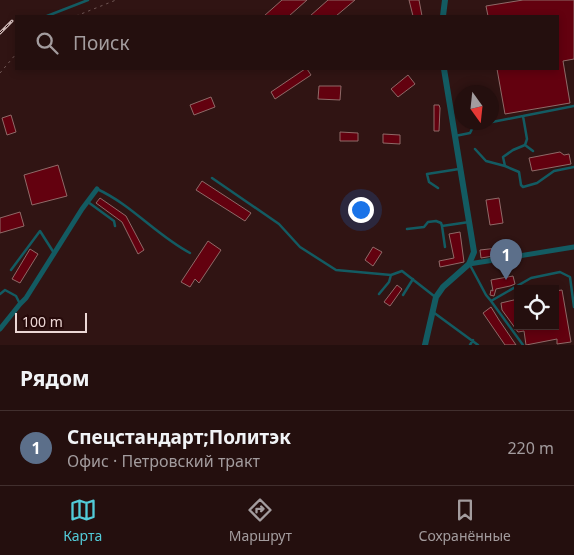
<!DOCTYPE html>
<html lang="ru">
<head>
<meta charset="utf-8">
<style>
  body { margin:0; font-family:"Noto Sans",sans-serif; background:#2c1817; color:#f1f3f6 }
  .controls { position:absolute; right:15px; bottom:15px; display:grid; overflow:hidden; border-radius:0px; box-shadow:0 2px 8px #0003 }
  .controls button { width:45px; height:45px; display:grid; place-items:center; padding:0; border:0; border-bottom:1px solid #412f2e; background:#240f0e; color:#f1f3f6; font:25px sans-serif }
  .compass { position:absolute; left:454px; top:85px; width:45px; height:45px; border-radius:50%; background:#240f0e; box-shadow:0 2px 8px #0003; rotate:165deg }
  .scale { position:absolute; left:15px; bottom:12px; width:72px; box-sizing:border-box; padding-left:5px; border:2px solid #ecd7d5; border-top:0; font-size:14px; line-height:18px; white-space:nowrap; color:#ecd7d5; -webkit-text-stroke:4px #260a0a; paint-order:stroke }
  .you { position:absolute; left:360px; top:209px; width:18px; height:18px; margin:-12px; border:4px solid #fff; border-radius:50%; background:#1a73e8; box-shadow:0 0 0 8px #1a73e833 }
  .badge { display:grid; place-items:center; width:32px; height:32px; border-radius:50%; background:#52cbd8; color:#fff; font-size:16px; font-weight:700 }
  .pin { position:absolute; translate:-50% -41px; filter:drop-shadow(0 1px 2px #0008) }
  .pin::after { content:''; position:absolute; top:26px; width:18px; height:15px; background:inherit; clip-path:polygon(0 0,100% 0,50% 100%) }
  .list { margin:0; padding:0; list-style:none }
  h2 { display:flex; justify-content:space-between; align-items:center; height:65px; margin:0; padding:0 20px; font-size:21px }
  h2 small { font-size:16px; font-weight:400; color:#a39c9e }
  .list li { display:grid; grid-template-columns:32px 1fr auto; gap:15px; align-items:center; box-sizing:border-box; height:75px; padding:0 20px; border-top:1px solid #412f2e }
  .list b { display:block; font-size:19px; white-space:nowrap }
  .list p { margin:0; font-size:16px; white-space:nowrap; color:#a39c9e }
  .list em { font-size:16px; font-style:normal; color:#a39c9e }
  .icon { flex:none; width:28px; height:28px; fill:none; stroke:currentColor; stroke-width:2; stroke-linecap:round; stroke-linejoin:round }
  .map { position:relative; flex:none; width:574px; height:345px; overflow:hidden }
  .search { position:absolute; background:#240f0e; box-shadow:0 2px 8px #0003; left:15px; right:15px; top:15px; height:55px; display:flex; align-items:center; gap:12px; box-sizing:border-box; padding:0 18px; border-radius:0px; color:#a39c9e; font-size:19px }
  .sheet { height:140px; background:#240f0e }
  nav { display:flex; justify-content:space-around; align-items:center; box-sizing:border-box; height:70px; border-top:1px solid #412f2e; background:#240f0e; font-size:14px; color:#a39c9e }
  nav a { display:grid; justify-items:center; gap:2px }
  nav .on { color:#52cbd8 }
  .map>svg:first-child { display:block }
</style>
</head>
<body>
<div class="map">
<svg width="574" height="345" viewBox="0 0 574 345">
  <rect width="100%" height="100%" fill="#301413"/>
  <path fill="#63010f" stroke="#8f6a68" d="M282,0H307L289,16H264Z
    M328,0H355L336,16H310Z
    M409,0H419L422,16H413Z
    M523,0H574V59L563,61L570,103L505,114L497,69H558V16H488L486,6Z
    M305,69H307L311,75L275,99L271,92Z
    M408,75L415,84L398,97L391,89Z
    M319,86H341L340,100L318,99Z
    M211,97L215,107L194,115L190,105Z
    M434,105H439L440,108L439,131H434Z
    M11,115L16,132L7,135L2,118Z
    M340,132L358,133V141H340Z
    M383,134L400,135V144L383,143Z
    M560,152L564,155L569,154L571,164L532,171L529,158Z
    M58,165L67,196L32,205L24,175Z
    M202,181L251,213L245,221L196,190Z
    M100,198L126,216L144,250L138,254L122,222L96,203Z
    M499,198L503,223L490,225L486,200Z
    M20,212L24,226L0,233V218Z
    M460,232L464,262L440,267L439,261L454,258L449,234Z
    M208,241L221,250L199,283L195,279L190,287L181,282Z
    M373,247L382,252L373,266L365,260Z
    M498,248L499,255L481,258L480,250Z
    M30,249L38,254L20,283L12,279Z
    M513,276L515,284L510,286L496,289L494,296L490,295L491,290L493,291L491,280Z
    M397,285L402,289L390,306L384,302Z
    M562,290L571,342L557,344V339L526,345L524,331L518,332L502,310L501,303L518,299V326H555V291Z
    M491,307L499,320L516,345H505L483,313Z"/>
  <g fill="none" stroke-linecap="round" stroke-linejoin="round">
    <path stroke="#705755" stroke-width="1" stroke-dasharray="2.5 4" stroke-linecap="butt" d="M76,16L116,0
      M0,73L16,54"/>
    <path stroke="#135b62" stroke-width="2.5" d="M47,16L88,0
      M523,116L574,106
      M492,122L523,116L527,139L525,145
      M455,136L470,133L474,125L488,122
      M475,149L486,161L505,166
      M533,151L525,145L513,150L503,157L505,166L519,172L521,185L523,187L537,183L554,171L574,167
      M212,178L279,224L300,247L336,270L391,275L402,271L434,296
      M438,188L429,182L427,174L459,169
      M97,189C132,205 156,235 190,253
      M88,202L114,221L115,226
      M407,229L424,227L428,222L436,221L441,223L442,226
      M445,247L442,226L469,222
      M470,265L486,295L491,301L531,278L560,272L570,277L574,307
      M11,270L40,231L54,253
      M0,294L5,290L16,296L20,304
      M379,294L389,282L391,275
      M403,295L413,279
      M491,301L523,345
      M433,312L478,345
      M470,345L473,340"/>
    <path stroke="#135b62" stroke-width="5" d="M469,264L574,247
      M0,329L20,304L26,298L82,209L97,189"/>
    <path stroke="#135b62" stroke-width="6" d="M443,16L445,0
      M425,345L436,297L443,287L469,264L474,252L444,69"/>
    <defs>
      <path id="rail" d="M0,33L12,21"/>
    </defs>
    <use href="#rail" stroke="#d0bab8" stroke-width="3"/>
    <use href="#rail" stroke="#260a0a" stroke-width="1" stroke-dasharray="4" stroke-linecap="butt"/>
  </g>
</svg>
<div class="controls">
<button><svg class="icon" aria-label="locate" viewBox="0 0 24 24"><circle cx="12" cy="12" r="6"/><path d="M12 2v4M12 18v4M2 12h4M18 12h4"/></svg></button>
</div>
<svg class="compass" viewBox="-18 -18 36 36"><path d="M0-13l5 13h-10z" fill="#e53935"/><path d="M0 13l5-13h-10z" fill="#a39c9e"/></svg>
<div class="scale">100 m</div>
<div class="you"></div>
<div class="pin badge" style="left:506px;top:280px;background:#5c6f8a">1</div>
<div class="search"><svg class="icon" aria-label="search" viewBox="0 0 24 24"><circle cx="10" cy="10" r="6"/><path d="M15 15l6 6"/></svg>Поиск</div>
</div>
<section class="sheet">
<h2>Рядом<small></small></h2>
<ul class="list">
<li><span class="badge" style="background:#5c6f8a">1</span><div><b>Спецстандарт;Политэк</b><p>Офис · Петровский тракт</p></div><em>220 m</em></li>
</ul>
</section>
<nav>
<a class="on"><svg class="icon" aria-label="map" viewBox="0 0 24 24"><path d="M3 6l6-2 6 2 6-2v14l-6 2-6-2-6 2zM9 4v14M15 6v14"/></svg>Карта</a>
<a><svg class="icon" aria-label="directions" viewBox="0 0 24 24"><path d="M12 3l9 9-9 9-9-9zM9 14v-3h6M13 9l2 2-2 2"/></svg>Маршрут</a>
<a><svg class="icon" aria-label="saved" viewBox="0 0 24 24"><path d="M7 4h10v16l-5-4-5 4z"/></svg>Сохранённые</a>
</nav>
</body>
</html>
